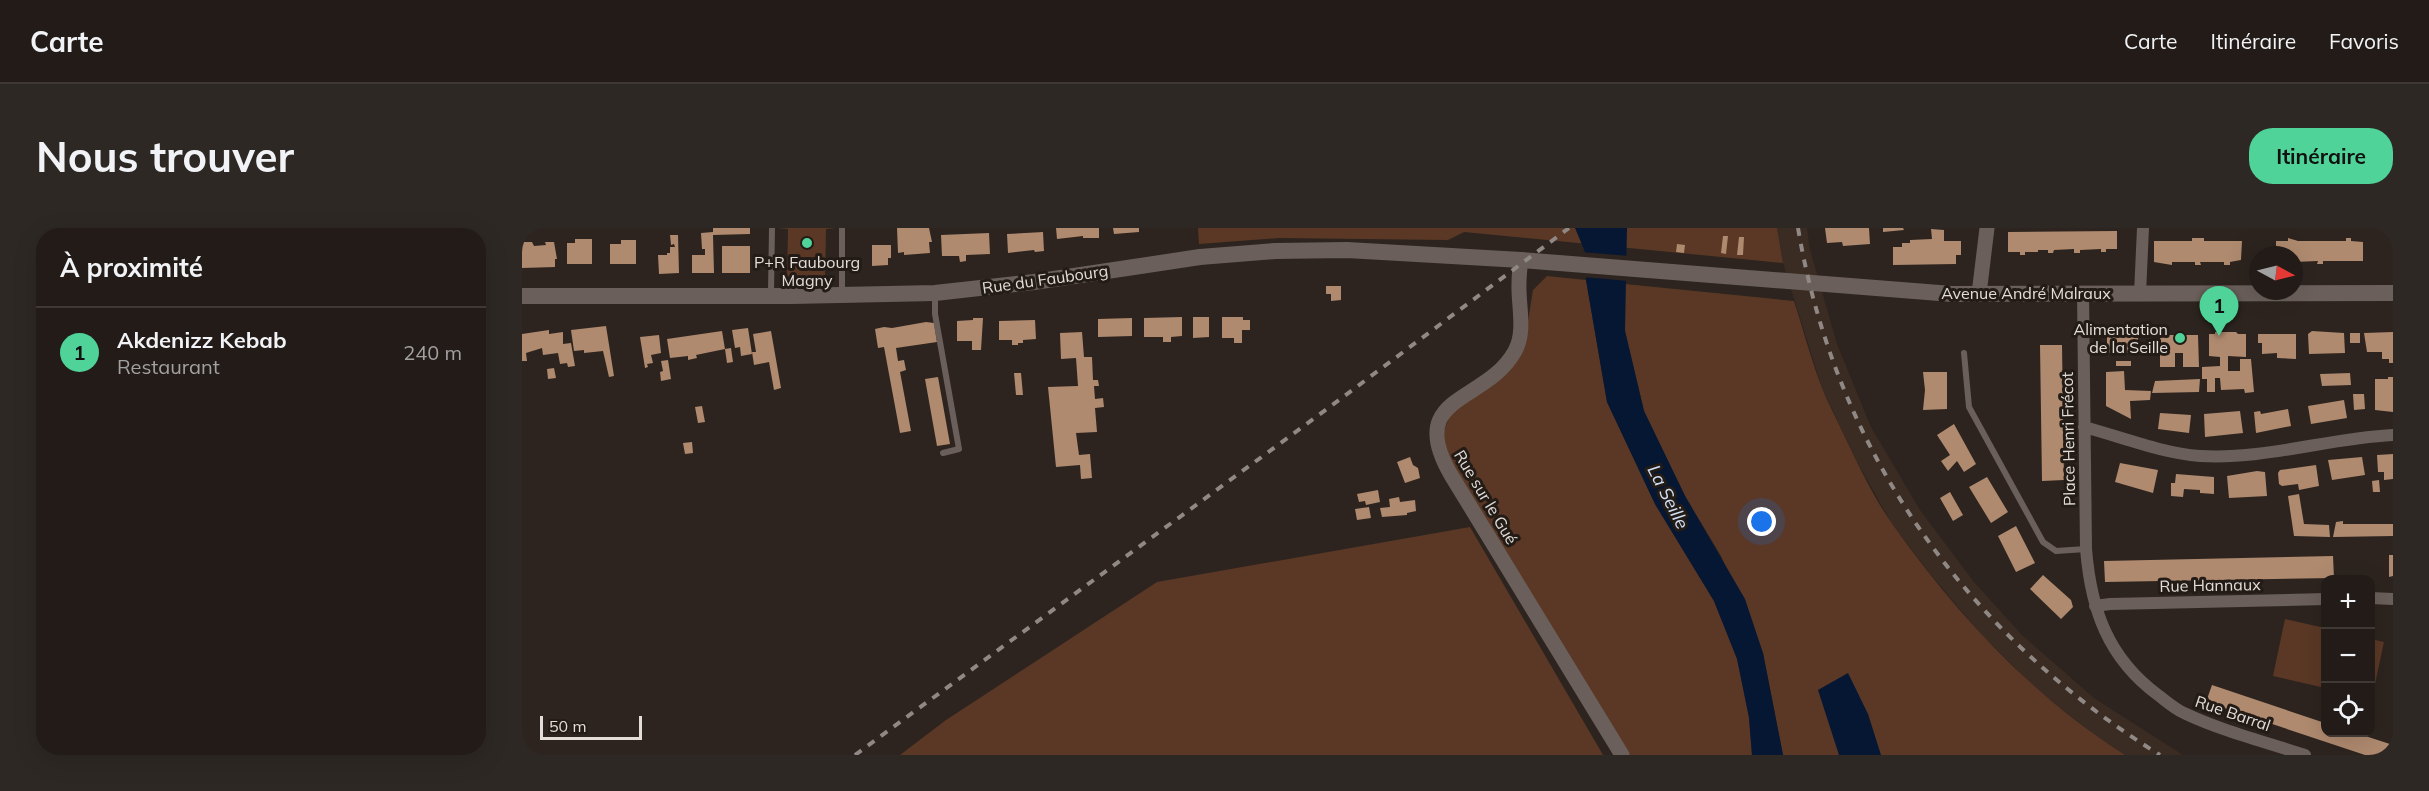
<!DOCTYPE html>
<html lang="fr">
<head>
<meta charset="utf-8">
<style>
  body { margin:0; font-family:Mulish,sans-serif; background:#2e2824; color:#f1f3f6 }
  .controls { position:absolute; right:18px; bottom:18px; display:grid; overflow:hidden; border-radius:12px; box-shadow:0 6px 24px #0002 }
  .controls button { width:54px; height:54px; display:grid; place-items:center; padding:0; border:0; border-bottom:2px solid #3f3936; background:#221b17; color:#f1f3f6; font:30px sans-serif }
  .compass { position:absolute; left:1727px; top:18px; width:54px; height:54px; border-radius:50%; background:#221b17; box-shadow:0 6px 24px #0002; rotate:97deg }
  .scale { position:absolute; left:18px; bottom:15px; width:102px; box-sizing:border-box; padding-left:6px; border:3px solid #e3ddda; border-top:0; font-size:16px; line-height:21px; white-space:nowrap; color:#e3ddda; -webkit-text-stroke:4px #231b16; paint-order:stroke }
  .you { position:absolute; left:1240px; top:294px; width:21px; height:21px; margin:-15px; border:4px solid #fff; border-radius:50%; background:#1a73e8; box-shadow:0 0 0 9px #1a73e833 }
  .badge { display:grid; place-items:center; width:39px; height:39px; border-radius:50%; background:#4fd398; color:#111; font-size:20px; font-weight:700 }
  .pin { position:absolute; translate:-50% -50px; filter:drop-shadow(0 2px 3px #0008) }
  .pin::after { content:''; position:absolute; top:32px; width:21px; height:18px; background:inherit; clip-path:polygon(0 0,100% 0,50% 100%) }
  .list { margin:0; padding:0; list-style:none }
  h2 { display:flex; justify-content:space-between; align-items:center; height:78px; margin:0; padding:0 24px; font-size:26px }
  h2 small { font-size:20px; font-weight:400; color:#a2a1a1 }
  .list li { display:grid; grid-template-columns:39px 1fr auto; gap:18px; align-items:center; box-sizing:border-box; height:90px; padding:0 24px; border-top:2px solid #3f3936 }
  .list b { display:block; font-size:22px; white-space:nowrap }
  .list p { margin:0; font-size:20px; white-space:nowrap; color:#a2a1a1 }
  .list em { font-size:20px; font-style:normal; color:#a2a1a1 }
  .icon { flex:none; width:33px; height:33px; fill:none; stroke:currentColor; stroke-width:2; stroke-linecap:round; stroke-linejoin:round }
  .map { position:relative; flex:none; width:1871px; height:527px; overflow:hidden; border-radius:24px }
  header { display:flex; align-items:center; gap:36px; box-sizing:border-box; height:84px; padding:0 30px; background:#221b17; border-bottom:2px solid #3f3936 }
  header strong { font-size:28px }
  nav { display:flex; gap:33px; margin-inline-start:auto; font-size:21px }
  .intro { display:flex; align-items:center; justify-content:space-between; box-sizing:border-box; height:144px; padding:0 36px }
  h1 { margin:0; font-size:42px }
  .button { padding:15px 27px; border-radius:24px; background:#4fd398; color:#111; font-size:21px; font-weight:700 }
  main { display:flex; gap:36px; padding:0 36px }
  aside { flex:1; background:#221b17; border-radius:24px; box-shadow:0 6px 24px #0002 }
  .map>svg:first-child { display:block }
</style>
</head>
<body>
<header>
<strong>Carte</strong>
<nav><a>Carte</a><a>Itinéraire</a><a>Favoris</a></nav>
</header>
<div class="intro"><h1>Nous trouver</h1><a class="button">Itinéraire</a></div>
<main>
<aside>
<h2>À proximité<small></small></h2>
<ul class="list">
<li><span class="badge">1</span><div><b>Akdenizz Kebab</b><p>Restaurant</p></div><em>240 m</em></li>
</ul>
</aside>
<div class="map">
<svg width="1871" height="527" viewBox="0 0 1871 527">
  <rect width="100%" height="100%" fill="#2d241f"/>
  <path fill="#3a2b23" d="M1255,0H1285L1288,22L1315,116L1349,199L1398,282L1452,354L1500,407L1572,470L1661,527H1603L1575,509L1513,460L1458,405L1409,347L1370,296L1334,232L1300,160L1261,35Z"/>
  <path fill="#5a3825" d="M256,0H314L304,1L303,51H265L266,1Z
    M676,0H1255L1261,35L942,4L926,12L757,10L677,16Z
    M1025,48L1064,52L1085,174L1133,276L1192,373L1215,430L1227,490L1230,527H1103L923,223L921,205L929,185L988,142L997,130L1002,118L1011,62Z
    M1103,56L1272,73C1281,101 1289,131 1300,160C1306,175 1314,190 1321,205C1336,236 1351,269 1371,297C1434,386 1511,469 1603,527H1261L1241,425L1199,328L1163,268L1122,183L1103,103Z
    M948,299L1081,527H378L424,492L635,354Z
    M1763,391L1803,400V460L1751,448Z
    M1849,411L1862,414L1850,470H1848Z"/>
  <path fill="#051733" d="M1053,0H1105L1103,103L1122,183L1163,268L1223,371L1241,425L1261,527H1230L1227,489L1215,431L1192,373L1133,276L1085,174L1064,52L1066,31Z
    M1326,445L1346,486L1359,527H1317L1296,462Z"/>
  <path fill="#2d241f" d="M1059,24L1108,28L1106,53L1061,49L1062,31Z"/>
  <path fill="#af8a6f" d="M191,0H228V6L191,7L192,45H170V27H183V21H180L179,5L191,4Z
    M375,0H407L410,14H407L408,25L382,27V24L376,25Z
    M534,0H577V10H561V8L535,11Z
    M591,0H617V4L592,6Z
    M1303,0H1347L1348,16L1321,18L1320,14L1305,15Z
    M1361,0H1381L1382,2L1361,4Z
    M1409,1L1422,2V13H1439V27H1434V36L1371,37V19H1380V15H1388V12L1410,11Z
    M1595,3V21H1584V24H1579V21L1558,22V25H1552V21L1532,22L1531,25H1526V22H1516V24H1503V27H1498V24H1486V4Z
    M521,4L522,23L513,24L512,22L486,25L485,6Z
    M467,5L468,26L444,27V33L438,34L437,28H420L419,7Z
    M148,7H156L157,45L137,46L136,27H145V25H148V19H153L152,16L149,17Z
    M1201,8H1206L1204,26L1199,25Z
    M1217,9H1222L1221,27H1215Z
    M1670,10H1682V13H1720L1719,32L1708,34V37H1702V34H1678L1679,37H1673V34H1650V37L1632,34V13H1670Z
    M1766,10L1776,13H1824V10H1829V13L1841,14V33H1801V36H1795L1796,33L1772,34V27H1754V13H1766Z
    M53,11H70V36H45V15H53Z
    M99,12H114V36H88V16H99Z
    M0,14H10L12,18L24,17L23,14H32L35,31H33V39L0,40Z
    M1155,16L1163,17L1162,25L1154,24Z
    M350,17H369V30H366V37L350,38Z
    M200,18H228V45H200Z
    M804,58H819V72L809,73V66H804Z
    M660,89V108L649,109V114H641V109H622V90Z
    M671,89H687V109L671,110Z
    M700,89H721V92H728V102H720V115H712V110H700Z
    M451,90H461L459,122H450V113H435V93L451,92Z
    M610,90V108L576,109V91Z
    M513,92L514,111L501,112V115H496V117H490V112H477V93Z
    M404,94L412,95L415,114L374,120L376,133L382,132L384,142L378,144L389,203L378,205L362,119L356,120L353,101L362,99L370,100Z
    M84,98L92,148L87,149L81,123L62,125V122L52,123L49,102Z
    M226,100L230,126L219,128L218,119L213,120L210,102Z
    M27,102V106L41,104V116L49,115L53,138L46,139L45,135L38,136L36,125L21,127L20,120L4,125L5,133H0V106Z
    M200,103L203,121L209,120L211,134L205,135L203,121L174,127L175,130L166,132V128L148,130L145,111Z
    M249,103L259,160L252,162L247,134L232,137L230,124H234L231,106Z
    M1790,103L1822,105L1823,125L1787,126L1786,106Z
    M560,104L562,129H570L571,152H576L577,158H572L573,171L581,170L582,179L573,180L575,204L554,205L557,227L568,226L570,250L559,251L558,237L534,239L526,159L556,158L554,130L539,131L538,105Z
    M1693,104H1714L1716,106H1724V129L1706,128V143H1718V131H1729L1732,164L1723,165L1722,161L1699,162L1698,150H1693V164H1685V151H1680V139L1698,138V129L1687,128V106H1693Z
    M1871,104V135H1867V131H1860V124H1845L1842,105Z
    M1828,105H1838V115H1828Z
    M1736,106H1774V131L1755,130V125L1740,126V115H1736Z
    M137,107L139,125L129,127L131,135L125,136L126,139L123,140L118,109Z
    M1587,107H1616V116H1619L1616,125H1585V108Z
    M1638,107H1676L1677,139H1661V125H1653V139H1638Z
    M1518,117H1540L1542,252L1520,253Z
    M146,132L149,151L139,153L138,144L141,143L139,133Z
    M1594,133H1609V138H1594Z
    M32,140L34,150L26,151L25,141Z
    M1602,143L1603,162L1629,163L1628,172L1608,173L1609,191L1584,178V144Z
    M1401,144H1425V181L1401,182L1403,162Z
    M492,145H499L501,167H494Z
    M1828,145L1829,157L1800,158L1798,146Z
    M416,149L428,216L415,218L403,151Z
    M1866,149H1871V184L1853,182V151H1866Z
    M1678,151L1677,164L1630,165L1633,153Z
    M1831,166H1842L1843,181L1832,182Z
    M1822,172L1825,190L1789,196L1786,178Z
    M180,178L183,194L176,195L173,179Z
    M1766,181L1769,198L1734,205L1732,184L1738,183L1739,186Z
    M1718,183L1721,205L1683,209L1682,186Z
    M1638,185L1669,187L1667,205L1636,201Z
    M1432,196L1454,236L1442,244L1435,233L1426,243L1419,233L1428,227L1415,207Z
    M170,214L171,225L163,226L161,215Z
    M1871,226V251L1862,252V244H1856L1855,227Z
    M888,229L891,237L896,240L898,250L883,255L875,234Z
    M1840,229L1843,247L1810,252L1806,232Z
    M1598,235L1636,242L1631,265L1593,254Z
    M1794,237L1797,258L1777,262L1776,256L1760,258L1757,256L1756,245L1758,242Z
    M1735,243L1743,244L1745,268L1707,270L1705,248Z
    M1654,246L1692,249V266L1678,265V262L1662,261L1661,269L1649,268V255H1653Z
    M1465,249L1486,284L1469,295L1447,259Z
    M1857,252L1858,264H1851L1850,253Z
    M856,262L858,274L844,277L843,273L837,274L835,266Z
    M1428,264L1441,287L1431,293L1418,270Z
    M1777,266L1782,296L1807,297L1808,309L1772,308L1766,268Z
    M877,269L878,274L893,272L894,283L885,285V287L860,289L858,280L868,279L867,271Z
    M847,279L849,290L835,292L833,281Z
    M1821,293V296H1871V308L1811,309L1814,294Z
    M1494,298L1513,335L1494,344L1476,308Z
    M1867,327H1871V348L1867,349Z
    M1811,328L1812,350L1583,354L1582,333Z
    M1521,347L1549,372L1551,379L1539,391L1508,361Z
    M1690,457L1803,495L1804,505H1834L1871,517V527H1843L1684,474Z"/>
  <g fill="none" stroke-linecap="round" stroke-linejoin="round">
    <path stroke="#6a5f5a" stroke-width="6" d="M320,0V64
      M249,65L250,0
      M413,66V86L437,221L421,225
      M1442,125L1447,179L1521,314L1534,323L1564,321"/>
    <path stroke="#6a5f5a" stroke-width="12" d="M1561,65L1564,321C1569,382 1586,430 1636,467C1644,473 1653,481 1662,485C1700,503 1743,514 1783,527
      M1618,66L1621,0
      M1562,199C1600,209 1639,225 1678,228C1743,232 1807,210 1871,207
      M1848,370L1871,371
      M1573,378L1588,376L1804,371"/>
    <path stroke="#6a5f5a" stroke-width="15" d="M999,32C998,39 997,47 997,55C996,77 1004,103 993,123C964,176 882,166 929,247L1100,527
      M1457,66L1465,0"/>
    <path stroke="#6a5f5a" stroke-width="16" d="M0,68H270L413,65L512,54L678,29L753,23L825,22L999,32L1430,66L1871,65"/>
    <path stroke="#8f8884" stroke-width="4" stroke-dasharray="8 8" stroke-linecap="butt" d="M1276,0C1314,225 1446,408 1638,527
      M333,527L805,181L1047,0"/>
  </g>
  <g fill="#4fd398" stroke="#231b16" stroke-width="2">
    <circle cx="285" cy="15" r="6"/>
    <circle cx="1658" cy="110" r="6"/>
  </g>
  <g text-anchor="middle" stroke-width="6" stroke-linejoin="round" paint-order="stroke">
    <g font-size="16" fill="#e3ddda" stroke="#231b16">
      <text x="285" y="40">P+R Faubourg<tspan x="285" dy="18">Magny</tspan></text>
      <text x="1646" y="107" text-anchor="end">Alimentation<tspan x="1646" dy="18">de la Seille</tspan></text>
    </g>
    <g font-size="16" fill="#e3ddda" stroke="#231b16">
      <text transform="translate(523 51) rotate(-8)" y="6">Rue du Faubourg</text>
      <text x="1504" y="71">Avenue André Malraux</text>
      <text transform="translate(1546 211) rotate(-91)" y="6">Place Henri Frécot</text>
      <text transform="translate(964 269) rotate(59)" y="6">Rue sur le Gué</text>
      <text transform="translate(1688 357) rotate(-1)" y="6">Rue Hannaux</text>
      <text transform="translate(1711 485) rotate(19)" y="6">Rue Barral</text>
    </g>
    <g font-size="18" font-style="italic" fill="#d0e0f7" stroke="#231b16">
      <text transform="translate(1146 269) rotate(63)" y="6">La Seille</text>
    </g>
  </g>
</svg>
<div class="controls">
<button>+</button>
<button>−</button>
<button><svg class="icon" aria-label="locate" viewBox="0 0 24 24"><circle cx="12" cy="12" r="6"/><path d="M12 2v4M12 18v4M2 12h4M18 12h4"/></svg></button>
</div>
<svg class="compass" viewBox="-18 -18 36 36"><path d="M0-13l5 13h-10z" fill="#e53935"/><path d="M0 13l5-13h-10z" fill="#a2a1a1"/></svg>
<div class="scale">50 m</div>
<div class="you"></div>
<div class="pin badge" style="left:1697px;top:108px">1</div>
</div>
</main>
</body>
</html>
